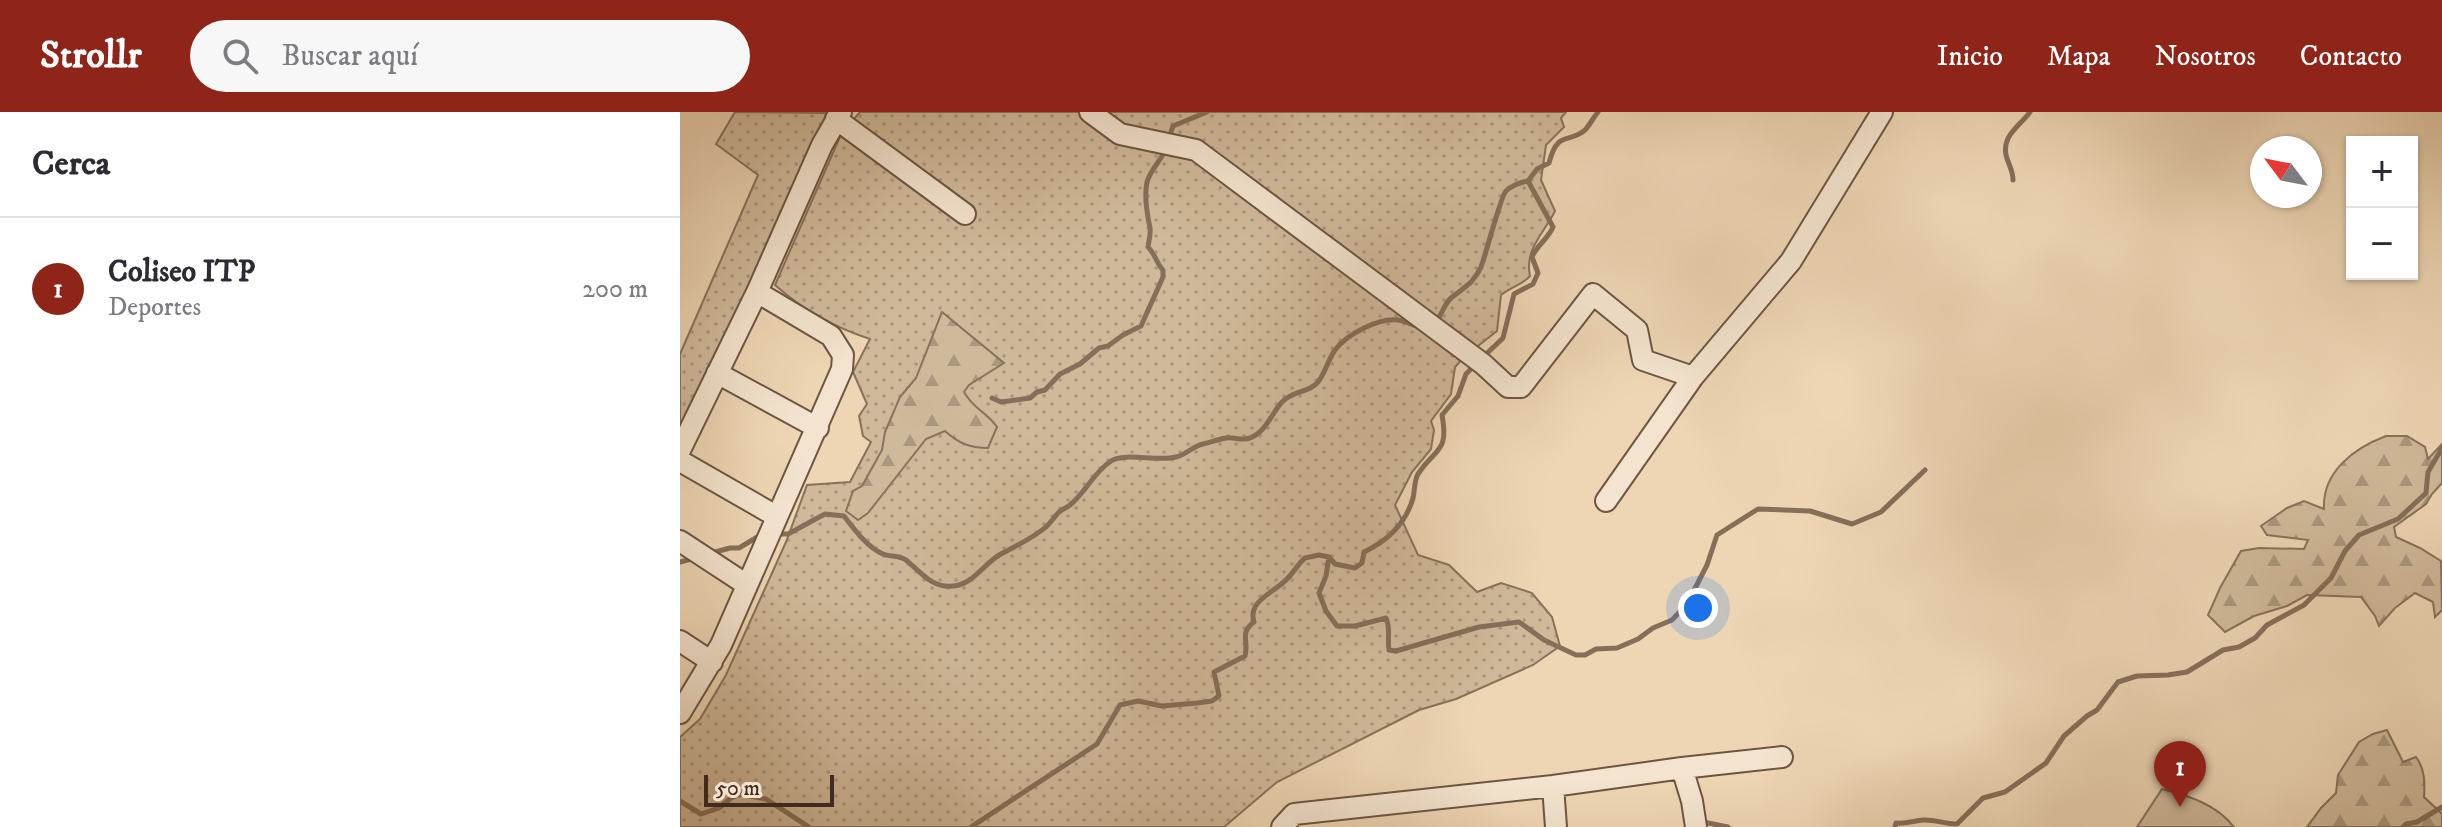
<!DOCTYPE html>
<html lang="es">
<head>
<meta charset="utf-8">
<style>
  body { margin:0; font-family:"IM FELL DW Pica",serif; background:#f7f7f7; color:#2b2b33 }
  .controls { position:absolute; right:24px; top:24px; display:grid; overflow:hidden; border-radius:0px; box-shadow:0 2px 6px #0004 }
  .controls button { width:72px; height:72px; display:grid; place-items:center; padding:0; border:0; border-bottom:2px solid #e1e1e2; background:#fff; color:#2b2b33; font:40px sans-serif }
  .compass { position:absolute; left:1570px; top:24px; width:72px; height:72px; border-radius:50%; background:#fff; box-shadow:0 2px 6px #0004; rotate:302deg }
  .scale { position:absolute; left:24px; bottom:20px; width:130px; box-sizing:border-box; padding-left:8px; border:4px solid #402b1c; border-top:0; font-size:22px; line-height:28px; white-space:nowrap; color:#402b1c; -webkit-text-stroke:6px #f4e4cf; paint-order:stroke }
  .you { position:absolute; left:1018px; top:496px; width:28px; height:28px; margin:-20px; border:6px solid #fff; border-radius:50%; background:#1a73e8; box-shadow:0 0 0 12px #1a73e833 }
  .badge { display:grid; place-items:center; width:52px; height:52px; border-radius:50%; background:#8f2418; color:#fff; font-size:26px; font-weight:700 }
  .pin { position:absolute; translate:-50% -66px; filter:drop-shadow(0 2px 4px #0008) }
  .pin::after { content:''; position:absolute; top:42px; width:28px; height:24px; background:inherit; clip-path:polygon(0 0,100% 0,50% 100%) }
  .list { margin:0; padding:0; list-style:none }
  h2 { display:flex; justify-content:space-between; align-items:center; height:104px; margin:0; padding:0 32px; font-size:34px }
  h2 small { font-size:26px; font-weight:400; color:#7c7c81 }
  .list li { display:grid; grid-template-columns:52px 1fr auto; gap:24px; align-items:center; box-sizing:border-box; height:144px; padding:0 32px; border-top:2px solid #e1e1e2 }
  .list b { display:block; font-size:30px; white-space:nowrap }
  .list p { margin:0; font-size:26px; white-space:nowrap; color:#7c7c81 }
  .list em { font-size:26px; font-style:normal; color:#7c7c81 }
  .icon { flex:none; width:44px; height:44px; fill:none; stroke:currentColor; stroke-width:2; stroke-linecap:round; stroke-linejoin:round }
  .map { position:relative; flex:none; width:1762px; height:715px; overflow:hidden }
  header { display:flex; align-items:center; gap:48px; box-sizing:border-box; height:112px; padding:0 40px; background:#8f2418; color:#fff }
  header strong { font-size:38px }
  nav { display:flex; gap:44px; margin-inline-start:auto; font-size:28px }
  .search { width:560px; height:72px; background:#f7f7f7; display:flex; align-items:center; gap:20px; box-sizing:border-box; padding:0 28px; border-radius:44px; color:#7c7c81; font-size:30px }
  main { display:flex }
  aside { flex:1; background:#fff }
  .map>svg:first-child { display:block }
</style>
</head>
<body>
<header>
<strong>Strollr</strong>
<div class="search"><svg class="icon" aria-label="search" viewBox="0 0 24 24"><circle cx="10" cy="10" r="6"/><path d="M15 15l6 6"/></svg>Buscar aquí</div>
<nav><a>Inicio</a><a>Mapa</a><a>Nosotros</a><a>Contacto</a></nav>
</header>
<main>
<aside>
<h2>Cerca<small></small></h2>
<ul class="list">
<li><span class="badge">1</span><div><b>Coliseo ITP</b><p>Deportes</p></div><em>200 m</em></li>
</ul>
</aside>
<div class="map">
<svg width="1762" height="715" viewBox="0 0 1762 715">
  <defs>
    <pattern id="grass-dots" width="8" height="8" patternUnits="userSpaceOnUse" patternTransform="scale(2)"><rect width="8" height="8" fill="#d0b99b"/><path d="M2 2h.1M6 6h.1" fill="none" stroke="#aa977e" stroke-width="1.8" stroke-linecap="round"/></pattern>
    <pattern id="forest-firs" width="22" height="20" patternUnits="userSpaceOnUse" patternTransform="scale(2)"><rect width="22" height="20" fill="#d0b99b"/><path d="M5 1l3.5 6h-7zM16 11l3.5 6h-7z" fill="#aa977e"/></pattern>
  </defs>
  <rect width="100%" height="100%" fill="#eed6b5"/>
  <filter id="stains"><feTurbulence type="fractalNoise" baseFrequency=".0025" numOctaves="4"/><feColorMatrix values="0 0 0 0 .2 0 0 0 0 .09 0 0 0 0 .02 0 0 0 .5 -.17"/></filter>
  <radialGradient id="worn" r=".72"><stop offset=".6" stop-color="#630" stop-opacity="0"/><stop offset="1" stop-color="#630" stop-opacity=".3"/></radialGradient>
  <path fill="url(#grass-dots)" stroke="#88725c" stroke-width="2" d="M55,0L146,1L141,20L0,329V242L78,63L36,32Z
    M180,0H886L881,6L884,15L866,33L861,68L875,99C864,121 844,138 850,164C842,173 831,175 821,183L817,219L784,245L775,255L771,282L751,309L754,318L751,337L732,360L715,393L738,443L769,453L797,480L821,471L852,481L872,505L880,534L853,553L776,587L739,598L597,670L544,715H0V625L20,607L46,563L106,430L127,373L170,370L191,330L183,324L179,304L187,292L173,260L190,227C156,216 122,197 95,173L159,27L166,16Z"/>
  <path fill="url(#forest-firs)" stroke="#88725c" stroke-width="2" d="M262,200L324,251L289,273L284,280C294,298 306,299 317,315L308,336C290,336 278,331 265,319L246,327L188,401L178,408L166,399L173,379L182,374L202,338L205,320L220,285L236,266Z
    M1706,324H1727L1745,335L1748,347L1762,332V371L1752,382L1746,392L1714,415L1716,425L1740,436L1761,449L1762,498L1755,505L1753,490L1735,481L1715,496L1699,514L1695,504L1681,485L1627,483L1607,494L1574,504L1545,520L1528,503L1540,476L1561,439L1579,436L1624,437L1628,428L1587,423L1581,414L1607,396L1624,389L1644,397C1642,360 1674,336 1706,324Z
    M1707,618L1723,650L1736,645C1745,657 1745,671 1744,685L1762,702V715H1627L1641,696L1656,681L1658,663L1679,630L1693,622Z"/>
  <path fill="#d0b99b" stroke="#88725c" stroke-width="2" d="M1482,677C1509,684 1536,692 1554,715H1457Z"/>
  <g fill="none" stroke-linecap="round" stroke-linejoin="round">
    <path stroke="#856f59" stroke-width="5" d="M489,26L493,14L527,0
      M1333,68C1333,58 1328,52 1326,43C1322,23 1340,14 1350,0
      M754,211C762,205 763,193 771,186C783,176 794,171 801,155C806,142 821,83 826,79C831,74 841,70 848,69
      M801,247L823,226L834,182L853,172L858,161L852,145C857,133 868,127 873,115L848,69L857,57L869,51C878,16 890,33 906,17C910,12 914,5 918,0
      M312,286L321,290L350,286L357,280L365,278L380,262L400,252L419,236L428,234L443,223L461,214L483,165V158C476,151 476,143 468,135C469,128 471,122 470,116C467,102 464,84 467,70C471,56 482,48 486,36
      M94,422H108L145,402L164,404C174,417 187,435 203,442C210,445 219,443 226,448C237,457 250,473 265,474C292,477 301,453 321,442C337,433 354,426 367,414C372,409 375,404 379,400C382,397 387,396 390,393C405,381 414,360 431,349C445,340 478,350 496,345C506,343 513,334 523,332C531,330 539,327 546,326C554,325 563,329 570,326C586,320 591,302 602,290C613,278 629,281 638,270C645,261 648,248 655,238C667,222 698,206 718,208C726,209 733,214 741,215
      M28,442L50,436H59L84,421
      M649,445L646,464L639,481L646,499L657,514H675L706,506C711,517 707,526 709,538L716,539L799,515L839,510L864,528L896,543H905L916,537L937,536L958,527L973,516L992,508L1007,492L1027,453L1037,423L1078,397L1130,399L1172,412L1201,400L1245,358
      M0,450L15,446
      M0,689L21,702L39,696L51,686L60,682L86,687L129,715
      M1023,710L1048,715
      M291,715L417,632L440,593L458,589L482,594L517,591L532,589L539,584L534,560L565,544C569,528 559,521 574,510C567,489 595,480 607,467C614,460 618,452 625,446L639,443L649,445L655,452L675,456L682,451L684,440C707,429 726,411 733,386C735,378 734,369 738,362C756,335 769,341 762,303L778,284L786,262L794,254
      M1215,715L1216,711C1227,712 1233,709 1243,708C1254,707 1265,712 1277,712L1303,686L1325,680L1366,651L1384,624L1407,604L1417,598L1438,570L1457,564L1488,563L1507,560L1543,538L1559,535L1575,526L1587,513L1624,493L1651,466L1665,439L1679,423L1718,407L1746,381L1748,360L1762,336
      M1723,715L1726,712L1737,710L1762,695"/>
    <defs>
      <path id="street" d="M410,0L440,22L516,38L803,252L828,275H841L913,182L957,218L963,248L1013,265
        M156,7L285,102
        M37,261L138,316
        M0,338L77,180L142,33L161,0
        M0,349L96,404
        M926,389L1013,265L1111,149L1202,0
        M0,429L67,473
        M0,529L32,550
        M0,601L41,533L162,257L163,243L151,224L77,180
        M873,674L876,715
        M602,715L614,702L873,674L1002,656
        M1016,715L1012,689L1002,656L1102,645"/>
    </defs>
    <use href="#street" stroke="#6c5642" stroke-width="24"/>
    <use href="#street" stroke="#f4e4cf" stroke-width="20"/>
  </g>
  <rect width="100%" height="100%" filter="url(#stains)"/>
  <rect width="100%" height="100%" fill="url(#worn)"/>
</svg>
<div class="controls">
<button>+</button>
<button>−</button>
</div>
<svg class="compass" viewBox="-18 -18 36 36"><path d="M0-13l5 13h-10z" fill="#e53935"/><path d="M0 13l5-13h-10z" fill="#7c7c81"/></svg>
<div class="scale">50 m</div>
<div class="you"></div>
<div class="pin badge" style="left:1500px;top:695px">1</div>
</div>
</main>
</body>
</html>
